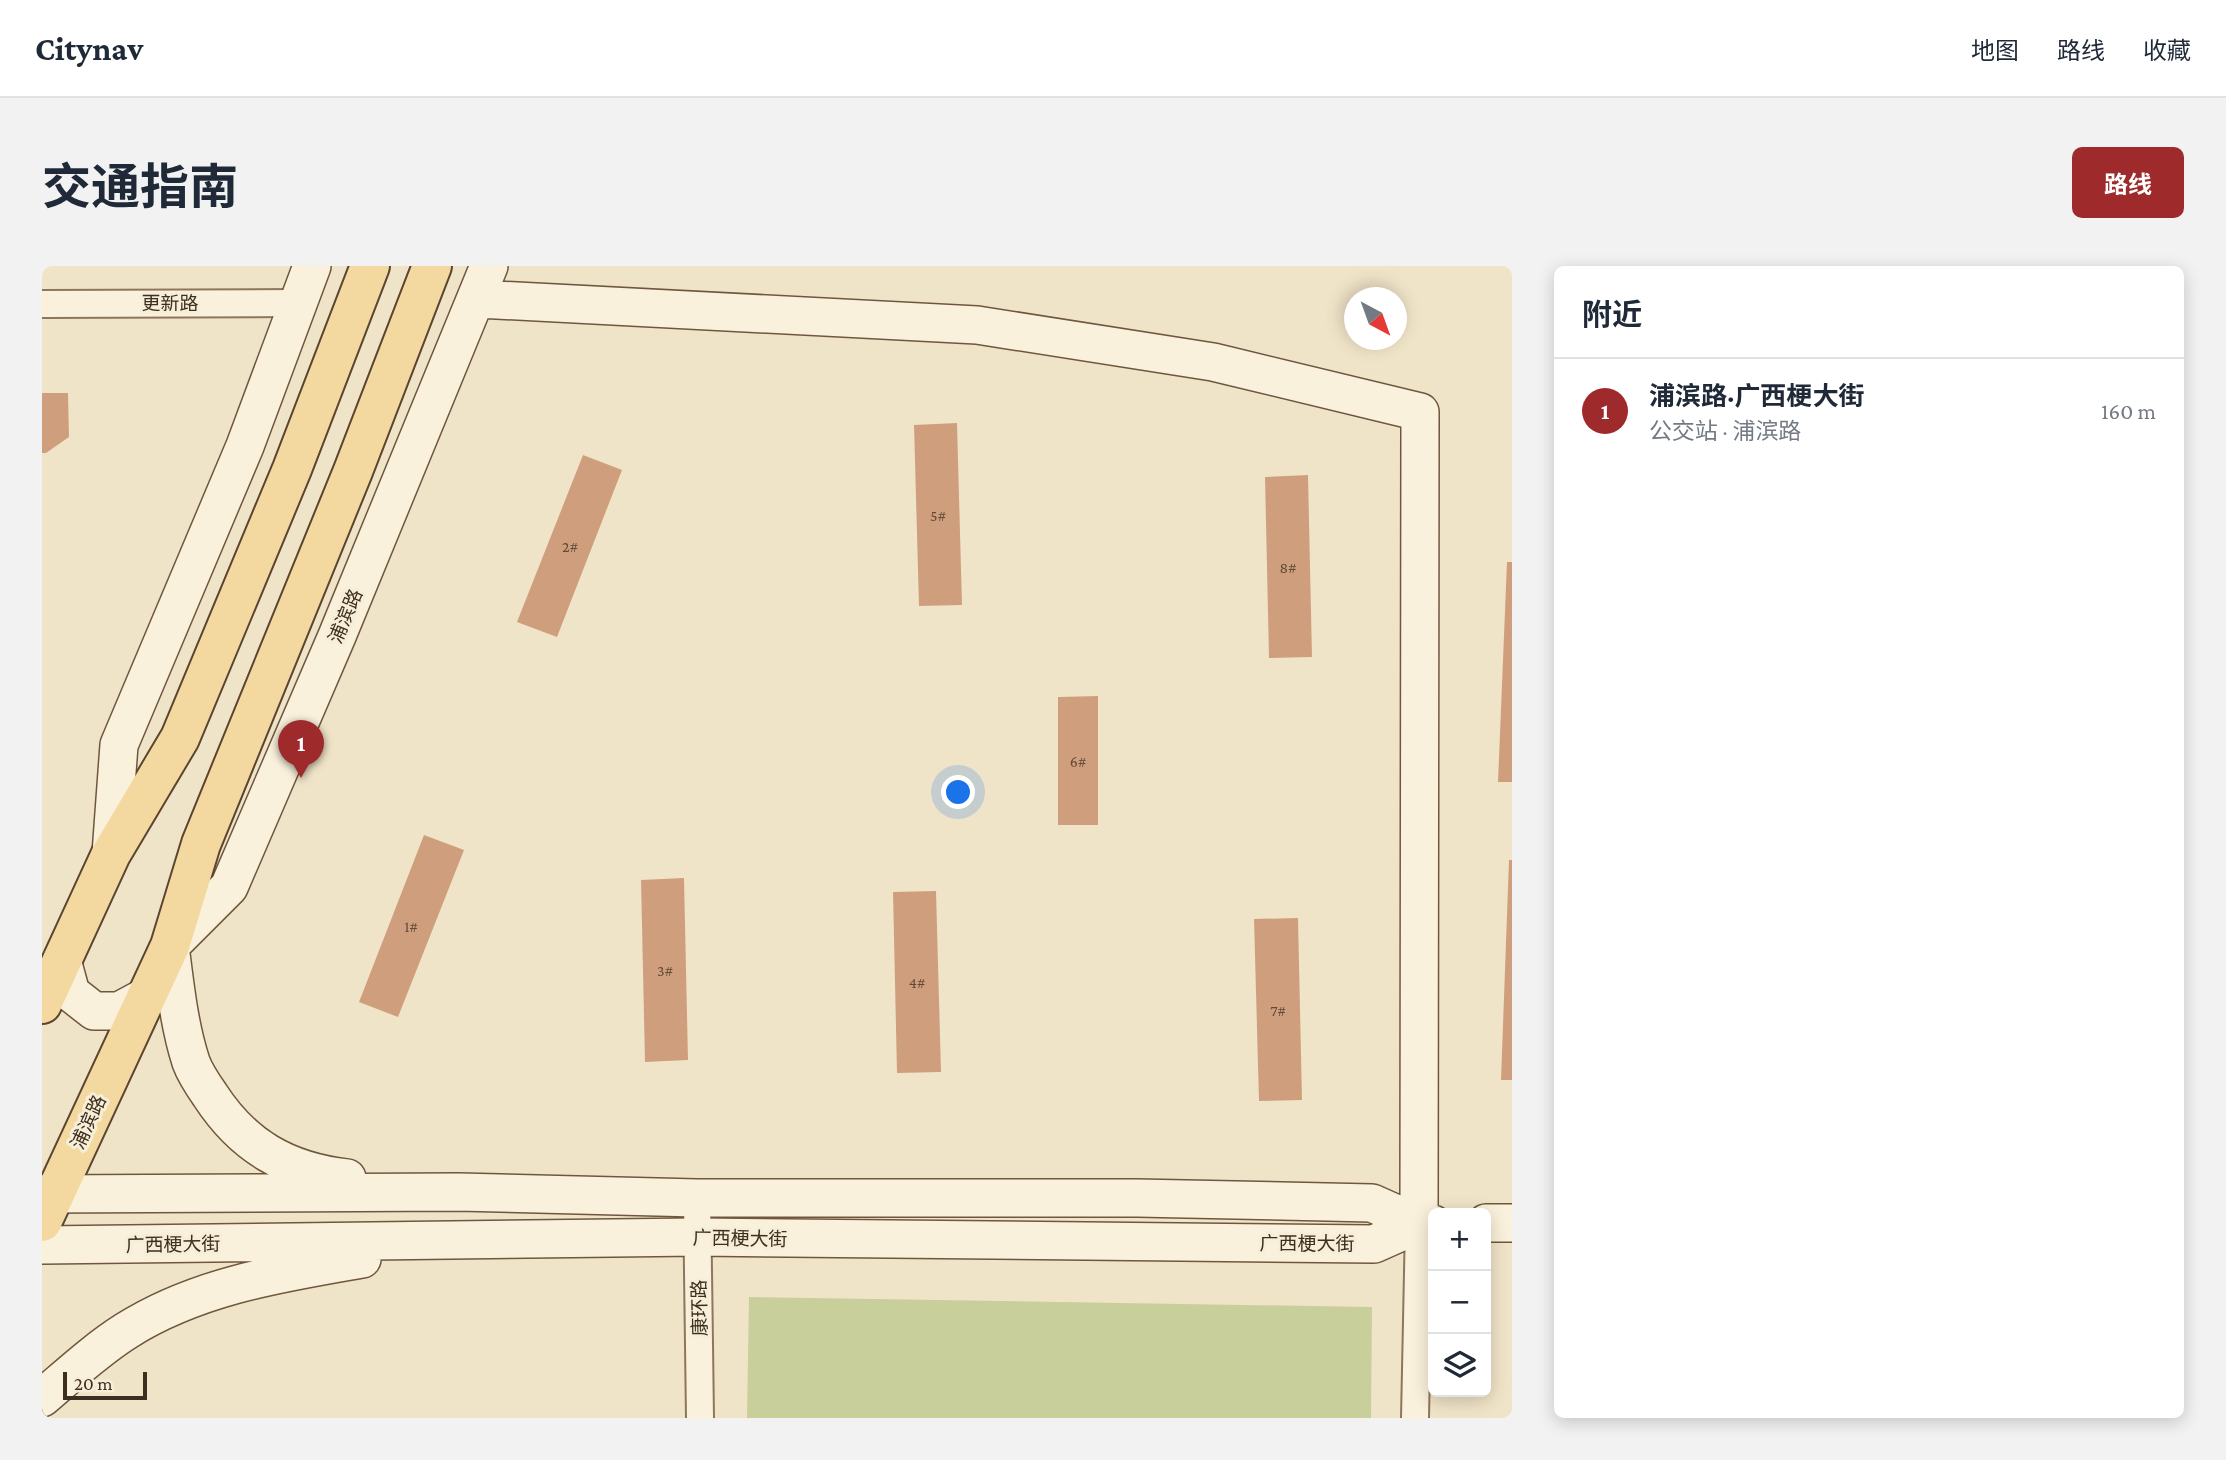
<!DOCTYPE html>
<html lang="zh">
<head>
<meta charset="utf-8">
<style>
  body { margin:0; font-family:"Crimson Pro","Noto Sans SC",serif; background:#f2f2f3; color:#1f2937 }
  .controls { position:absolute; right:21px; bottom:21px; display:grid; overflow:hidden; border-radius:10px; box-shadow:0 4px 18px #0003 }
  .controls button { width:63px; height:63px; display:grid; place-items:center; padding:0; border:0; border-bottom:2px solid #e0e1e3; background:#fff; color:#1f2937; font:35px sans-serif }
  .compass { position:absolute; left:1302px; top:21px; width:63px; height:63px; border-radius:50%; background:#fff; box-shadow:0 4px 18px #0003; rotate:139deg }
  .scale { position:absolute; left:21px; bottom:18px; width:84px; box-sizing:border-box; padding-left:7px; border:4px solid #3d2e20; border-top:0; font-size:19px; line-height:24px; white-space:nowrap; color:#3d2e20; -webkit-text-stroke:5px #f7eed8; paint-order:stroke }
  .you { position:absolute; left:917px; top:527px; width:24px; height:24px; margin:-18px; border:5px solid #fff; border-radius:50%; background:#1a73e8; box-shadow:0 0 0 10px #1a73e833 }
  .badge { display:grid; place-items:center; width:46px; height:46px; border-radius:50%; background:#9e2a2b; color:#fff; font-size:23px; font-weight:700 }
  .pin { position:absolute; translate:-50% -58px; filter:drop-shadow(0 2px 4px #0008) }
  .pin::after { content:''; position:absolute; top:37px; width:24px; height:21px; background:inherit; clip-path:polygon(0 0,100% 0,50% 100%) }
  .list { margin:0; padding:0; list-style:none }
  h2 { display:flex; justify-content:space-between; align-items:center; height:91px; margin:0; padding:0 28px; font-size:30px }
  h2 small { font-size:23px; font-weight:400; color:#747a83 }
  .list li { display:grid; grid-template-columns:46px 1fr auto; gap:21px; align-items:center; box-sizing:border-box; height:105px; padding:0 28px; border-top:2px solid #e0e1e3 }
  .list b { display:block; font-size:26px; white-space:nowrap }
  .list p { margin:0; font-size:23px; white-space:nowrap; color:#747a83 }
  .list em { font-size:23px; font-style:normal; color:#747a83 }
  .icon { flex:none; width:38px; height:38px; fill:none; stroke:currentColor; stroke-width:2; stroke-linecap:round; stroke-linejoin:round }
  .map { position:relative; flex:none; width:1470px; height:1152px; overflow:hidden; border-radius:10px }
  header { display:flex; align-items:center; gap:42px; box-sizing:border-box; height:98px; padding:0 35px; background:#fff; border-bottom:2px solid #e0e1e3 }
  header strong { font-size:33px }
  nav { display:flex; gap:38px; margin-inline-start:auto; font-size:24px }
  .intro { display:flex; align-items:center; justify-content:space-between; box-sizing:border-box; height:168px; padding:0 42px }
  h1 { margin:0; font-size:49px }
  .button { padding:18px 32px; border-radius:10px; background:#9e2a2b; color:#fff; font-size:24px; font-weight:700 }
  main { display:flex; gap:42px; padding:0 42px }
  aside { flex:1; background:#fff; border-radius:10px; box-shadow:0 4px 18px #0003 }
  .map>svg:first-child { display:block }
</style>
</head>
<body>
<header>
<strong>Citynav</strong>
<nav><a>地图</a><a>路线</a><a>收藏</a></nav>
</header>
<div class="intro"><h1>交通指南</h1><a class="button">路线</a></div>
<main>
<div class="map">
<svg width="1470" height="1152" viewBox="0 0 1470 1152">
  <rect width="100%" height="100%" fill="#f0e4c8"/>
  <path fill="#c9cf9b" d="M707,1031L1330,1041L1329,1152H705Z"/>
  <path fill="#cf9f7d" d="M0,127H26L27,171L4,187H0Z
    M915,157L920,339L877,340L872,159Z
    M541,189L580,204L515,371L475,356Z
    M1266,209L1270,391L1227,392L1223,211Z
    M1465,296H1470V516H1456Z
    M1056,430V559H1016V431Z
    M382,569L422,584L356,751L317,736Z
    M1467,594H1470V814H1459Z
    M642,612L646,794L603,796L599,614Z
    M894,625L899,806L855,807L851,626Z
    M1256,652L1260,834L1217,835L1212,653Z"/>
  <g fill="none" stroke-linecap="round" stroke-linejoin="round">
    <defs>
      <path id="street" d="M0,38L257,37
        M655,932L658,1152
        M1373,1152L1377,958"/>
      <path id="secondary" d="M436,33L935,59L1171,96L1378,146L1377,958
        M69,588L77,479L203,180L270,0
        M20,694L29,727L52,745H77L103,731
        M305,912C244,905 201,880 168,829C161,819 153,807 149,796C137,759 133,719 128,680L187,621L295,370L447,0
        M0,928L417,926L655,932H1095L1330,937L1377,958
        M1444,957H1470
        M0,979L655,971L1332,978L1377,958H1391
        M0,1132C27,1109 54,1084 84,1065C155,1020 239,1007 320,993"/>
      <path id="primary" d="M0,738L69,588L138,472L250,203L328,0
        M0,956L128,680L159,578L311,205L390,0"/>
    </defs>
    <use href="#street" stroke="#8d765c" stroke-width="30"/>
    <use href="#secondary" stroke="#6f573f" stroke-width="40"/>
    <use href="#primary" stroke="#5b4430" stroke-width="42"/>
    <use href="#street" stroke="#faf1dc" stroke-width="26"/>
    <use href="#secondary" stroke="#faf1dc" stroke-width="37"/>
    <use href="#primary" stroke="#f3d9a0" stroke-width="38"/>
  </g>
  <g text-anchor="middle" stroke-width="6" stroke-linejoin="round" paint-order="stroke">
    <g font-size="16" fill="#624a37">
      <text x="896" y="255">5#</text>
      <text x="528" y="286">2#</text>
      <text x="1246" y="307">8#</text>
      <text x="1036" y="501">6#</text>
      <text x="369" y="666">1#</text>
      <text x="623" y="710">3#</text>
      <text x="875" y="722">4#</text>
      <text x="1236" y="750">7#</text>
    </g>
    <g font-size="19" fill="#3d2e20" stroke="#f7eed8">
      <text x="128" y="44">更新路</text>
      <text transform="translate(303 350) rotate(-67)" y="7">浦滨路</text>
      <text transform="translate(46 856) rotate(-65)" y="7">浦滨路</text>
      <text transform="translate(698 972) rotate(1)" y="7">广西梗大街</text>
      <text x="1265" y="984">广西梗大街</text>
      <text transform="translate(131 978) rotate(-1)" y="7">广西梗大街</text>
      <text transform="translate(657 1042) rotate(-91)" y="7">康环路</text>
    </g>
  </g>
</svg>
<div class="controls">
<button>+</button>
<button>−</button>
<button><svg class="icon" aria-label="layers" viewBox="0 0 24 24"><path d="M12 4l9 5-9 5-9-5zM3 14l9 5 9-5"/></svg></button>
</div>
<svg class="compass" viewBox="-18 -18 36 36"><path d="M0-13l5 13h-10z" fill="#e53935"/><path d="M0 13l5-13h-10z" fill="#747a83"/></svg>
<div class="scale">20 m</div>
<div class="you"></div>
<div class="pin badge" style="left:259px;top:512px">1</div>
</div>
<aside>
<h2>附近<small></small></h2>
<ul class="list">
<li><span class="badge">1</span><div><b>浦滨路·广西梗大街</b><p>公交站 · 浦滨路</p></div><em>160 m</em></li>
</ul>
</aside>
</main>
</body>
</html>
